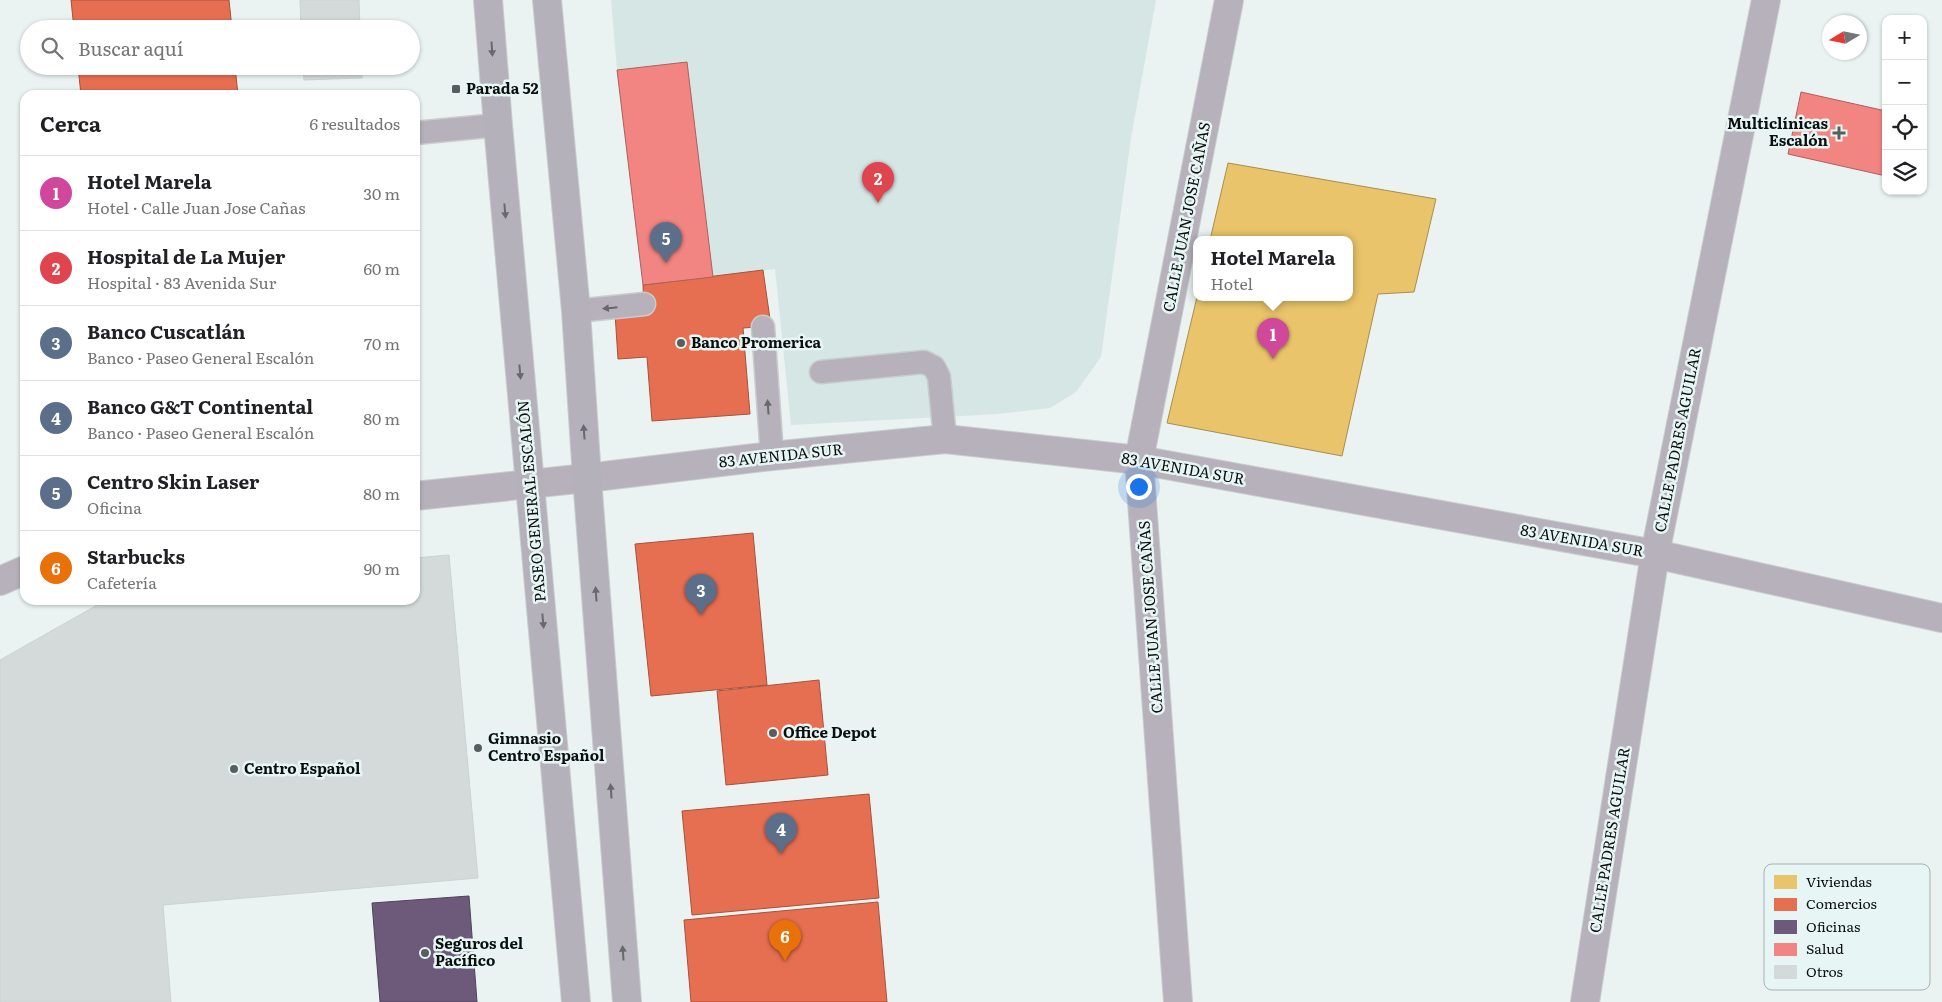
<!DOCTYPE html>
<html lang="es">
<head>
<meta charset="utf-8">
<style>
  body { margin:0; font-family:Literata,serif; background:#f2f2f2; color:#202124 }
  .controls { position:absolute; right:15px; top:15px; display:grid; overflow:hidden; border-radius:10px; box-shadow:0 1px 4px #0004 }
  .controls button { width:45px; height:45px; display:grid; place-items:center; padding:0; border:0; border-bottom:1px solid #e0e0e0; background:#fff; color:#202124; font:25px sans-serif }
  .compass { position:absolute; left:1822px; top:15px; width:45px; height:45px; border-radius:50%; background:#fff; box-shadow:0 1px 4px #0004; rotate:260deg }
  .you { position:absolute; left:1138px; top:486px; width:18px; height:18px; margin:-12px; border:4px solid #fff; border-radius:50%; background:#1a73e8; box-shadow:0 0 0 8px #1a73e833 }
  .badge { display:grid; place-items:center; width:32px; height:32px; border-radius:50%; background:#0b8043; color:#fff; font-size:16px; font-weight:700 }
  .pin { position:absolute; translate:-50% -41px; filter:drop-shadow(0 1px 2px #0008) }
  .pin::after { content:''; position:absolute; top:26px; width:18px; height:15px; background:inherit; clip-path:polygon(0 0,100% 0,50% 100%) }
  .popup { position:absolute; left:1193px; top:236px; width:160px; height:65px; box-sizing:border-box; display:grid; place-content:center; border-radius:10px; background:#fff; filter:drop-shadow(0 1px 4px #0005); font-size:16px; white-space:nowrap; color:#757577 }
  .popup b { font-size:19px; color:#202124 }
  .popup::after { content:''; position:absolute; left:50%; top:100%; margin-left:-10px; border:10px solid transparent; border-top-color:#fff }
  .list { margin:0; padding:0; list-style:none }
  h2 { display:flex; justify-content:space-between; align-items:center; height:65px; margin:0; padding:0 20px; font-size:21px }
  h2 small { font-size:16px; font-weight:400; color:#757577 }
  .list li { display:grid; grid-template-columns:32px 1fr auto; gap:15px; align-items:center; box-sizing:border-box; height:75px; padding:0 20px; border-top:1px solid #e0e0e0 }
  .list b { display:block; font-size:19px; white-space:nowrap }
  .list p { margin:0; font-size:16px; white-space:nowrap; color:#757577 }
  .list em { font-size:16px; font-style:normal; color:#757577 }
  .icon { flex:none; width:28px; height:28px; fill:none; stroke:currentColor; stroke-width:2; stroke-linecap:round; stroke-linejoin:round }
  .map { position:relative; flex:none; width:1942px; height:1002px; overflow:hidden }
  .search { position:absolute; background:#fff; box-shadow:0 1px 4px #0004; left:20px; top:20px; width:400px; height:55px; display:flex; align-items:center; gap:12px; box-sizing:border-box; padding:0 18px; border-radius:28px; color:#757577; font-size:19px }
  .panel { position:absolute; background:#fff; box-shadow:0 1px 4px #0004; left:20px; top:90px; width:400px; height:515px; border-radius:15px }
  .map>svg:first-child { display:block }
</style>
</head>
<body>
<div class="map">
<svg width="1942" height="1002" viewBox="0 0 1942 1002">
  <rect width="100%" height="100%" fill="#eaf2f2"/>
  <path fill="#d6e6e5" d="M611,0H1156L1131,138L1101,357L1076,392L1050,408L998,414L791,425L775,269L643,285L617,70Z"/>
  <path fill="#e9c46a" stroke="#a68e4e" d="M1228,163L1436,199L1414,292L1378,294L1342,456L1167,423L1197,297L1349,298V240H1210Z"/>
  <path fill="#e76f51" stroke="#a5523d" d="M71,0H229L232,29H74Z
    M78,66H235L238,95H81Z
    M763,270L771,326L743,328L750,414L652,421L647,357L618,359L615,313L644,311L643,285Z
    M753,533L767,685L651,696L635,544Z
    M819,680L828,775L726,785L717,691Z
    M869,794L879,898L692,915L682,811Z
    M878,902L887,1002H691L684,920Z"/>
  <path fill="#6d597a" stroke="#4f435a" d="M469,896L477,1002H380L372,903Z"/>
  <path fill="#f28482" stroke="#ac615f" d="M687,62L713,277L643,285L617,70Z
    M1801,92L1886,111V176L1788,154Z"/>
  <path fill="#d4dada" stroke="#ccd2d2" d="M300,0H359L360,29H301Z
    M303,66H362V78L304,80Z
    M449,555L478,878L163,905L171,1002H0V660L106,600H415V558Z"/>
  <g fill="none" stroke-linecap="round" stroke-linejoin="round">
    <defs>
      <path id="service" d="M415,133L498,125
        M576,311L644,304
        M763,327L772,456
        M821,372L924,362L934,367L939,377L945,439"/>
      <path id="minor" d="M415,496L587,478L772,456L945,439L1139,460L1655,554L1942,618
        M0,581L25,570
        M1178,1002L1139,460L1229,0
        M1585,1002L1655,554L1766,0"/>
      <path id="secondary" d="M488,0L498,125L576,1002
        M547,0L576,311L587,478L627,1002"/>
    </defs>
    <use href="#service" stroke="#c7cdcd" stroke-width="25"/>
    <use href="#minor" stroke="#c7cdcd" stroke-width="30"/>
    <use href="#secondary" stroke="#c7cdcd" stroke-width="30"/>
    <use href="#service" stroke="#b6b1bb" stroke-width="22"/>
    <use href="#minor" stroke="#b6b1bb" stroke-width="28"/>
    <use href="#secondary" stroke="#b4b1bb" stroke-width="28"/>
  </g>
  <defs><path id="oneway-solid" d="M-6-.8H1V-3.2L6.5 0L1 3.2V.8H-6Z" transform="scale(1.25)"/></defs>
  <g fill="#68686d">
    <use href="#oneway-solid" transform="translate(492 49) rotate(86)"/>
    <use href="#oneway-solid" transform="translate(505 211) rotate(85)"/>
    <use href="#oneway-solid" transform="translate(520 372) rotate(85)"/>
    <use href="#oneway-solid" transform="translate(584 432) rotate(-94)"/>
    <use href="#oneway-solid" transform="translate(596 594) rotate(-94)"/>
    <use href="#oneway-solid" transform="translate(543 621) rotate(85)"/>
    <use href="#oneway-solid" transform="translate(611 791) rotate(-94)"/>
    <use href="#oneway-solid" transform="translate(623 953) rotate(-94)"/>
  </g>
  <g fill="#69686d">
    <use href="#oneway-solid" transform="translate(610 308) rotate(174)"/>
    <use href="#oneway-solid" transform="translate(768 407) rotate(-94)"/>
  </g>
  <g fill="#585e5e" stroke="#e7f6f5" stroke-width="2">
    <rect x="451" y="84" width="10" height="10" rx="2.5"/>
    <path d="M1836.5 125.5h5v5h5v5h-5v5h-5v-5h-5v-5h5z"/>
    <circle cx="681" cy="343" r="5"/>
    <circle cx="773" cy="733" r="5"/>
    <circle cx="478" cy="748" r="5"/>
    <circle cx="234" cy="769" r="5"/>
    <circle cx="425" cy="953" r="5"/>
  </g>
  <g text-anchor="middle" stroke-width="5" stroke-linejoin="round" paint-order="stroke">
    <g font-size="15" font-weight="bold" fill="#0a0f0e" stroke="#e7f6f5" text-anchor="start">
      <text x="466" y="94">Parada 52</text>
      <text x="1828" y="129" text-anchor="end">Multiclínicas<tspan x="1828" dy="17">Escalón</tspan></text>
      <text x="691" y="348">Banco Promerica</text>
      <text x="783" y="738">Office Depot</text>
      <text x="488" y="744">Gimnasio<tspan x="488" dy="17">Centro Español</tspan></text>
      <text x="244" y="774">Centro Español</text>
      <text x="435" y="949">Seguros del<tspan x="435" dy="17">Pacífico</tspan></text>
    </g>
    <g font-size="15" fill="#0a0f0e" stroke="#e7f6f5">
      <text transform="translate(1187 217) rotate(-79)" y="5">CALLE JUAN JOSE CAÑAS</text>
      <text transform="translate(1678 440) rotate(-79)" y="5">CALLE PADRES AGUILAR</text>
      <text transform="translate(781 456) rotate(-6)" y="5">83 AVENIDA SUR</text>
      <text transform="translate(1183 469) rotate(10)" y="5">83 AVENIDA SUR</text>
      <text transform="translate(532 501) rotate(-95)" y="5">PASEO GENERAL ESCALÓN</text>
      <text transform="translate(1582 541) rotate(10)" y="5">83 AVENIDA SUR</text>
      <text transform="translate(1151 617) rotate(-94)" y="5">CALLE JUAN JOSE CAÑAS</text>
      <text transform="translate(1610 840) rotate(-81)" y="5">CALLE PADRES AGUILAR</text>
    </g>
  </g>
  <rect x="1764" y="864" width="166" height="126" rx="8" fill="#e7f6f5" stroke="#a5b1b0" stroke-width="1"/>
  <rect x="1774" y="875" width="23" height="14" fill="#e9c46a"/>
  <rect x="1774" y="898" width="23" height="13" fill="#e76f51"/>
  <rect x="1774" y="920" width="23" height="14" fill="#6d597a"/>
  <rect x="1774" y="943" width="23" height="13" fill="#f28482"/>
  <rect x="1774" y="965" width="23" height="14" fill="#d4dada"/>
  <g font-size="14" fill="#0a0f0e">
    <text x="1806" y="887">Viviendas</text>
    <text x="1806" y="909">Comercios</text>
    <text x="1806" y="932">Oficinas</text>
    <text x="1806" y="954">Salud</text>
    <text x="1806" y="977">Otros</text>
  </g>
</svg>
<div class="controls">
<button>+</button>
<button>−</button>
<button><svg class="icon" aria-label="locate" viewBox="0 0 24 24"><circle cx="12" cy="12" r="6"/><path d="M12 2v4M12 18v4M2 12h4M18 12h4"/></svg></button>
<button><svg class="icon" aria-label="layers" viewBox="0 0 24 24"><path d="M12 4l9 5-9 5-9-5zM3 14l9 5 9-5"/></svg></button>
</div>
<svg class="compass" viewBox="-18 -18 36 36"><path d="M0-13l5 13h-10z" fill="#e53935"/><path d="M0 13l5-13h-10z" fill="#757577"/></svg>
<div class="you"></div>
<div class="pin badge" style="left:1273px;top:359px;background:#d1479c">1</div>
<div class="popup"><b>Hotel Marela</b>Hotel</div>
<div class="pin badge" style="left:878px;top:203px;background:#e0444e">2</div>
<div class="pin badge" style="left:701px;top:615px;background:#5c6f8a">3</div>
<div class="pin badge" style="left:781px;top:854px;background:#5c6f8a">4</div>
<div class="pin badge" style="left:666px;top:263px;background:#5c6f8a">5</div>
<div class="pin badge" style="left:785px;top:961px;background:#e8710a">6</div>
<div class="search"><svg class="icon" aria-label="search" viewBox="0 0 24 24"><circle cx="10" cy="10" r="6"/><path d="M15 15l6 6"/></svg>Buscar aquí</div>
<section class="panel">
<h2>Cerca<small>6 resultados</small></h2>
<ul class="list">
<li><span class="badge" style="background:#d1479c">1</span><div><b>Hotel Marela</b><p>Hotel · Calle Juan Jose Cañas</p></div><em>30 m</em></li>
<li><span class="badge" style="background:#e0444e">2</span><div><b>Hospital de La Mujer</b><p>Hospital · 83 Avenida Sur</p></div><em>60 m</em></li>
<li><span class="badge" style="background:#5c6f8a">3</span><div><b>Banco Cuscatlán</b><p>Banco · Paseo General Escalón</p></div><em>70 m</em></li>
<li><span class="badge" style="background:#5c6f8a">4</span><div><b>Banco G&amp;T Continental</b><p>Banco · Paseo General Escalón</p></div><em>80 m</em></li>
<li><span class="badge" style="background:#5c6f8a">5</span><div><b>Centro Skin Laser</b><p>Oficina</p></div><em>80 m</em></li>
<li><span class="badge" style="background:#e8710a">6</span><div><b>Starbucks</b><p>Cafetería</p></div><em>90 m</em></li>
</ul>
</section>
</div>
</body>
</html>
